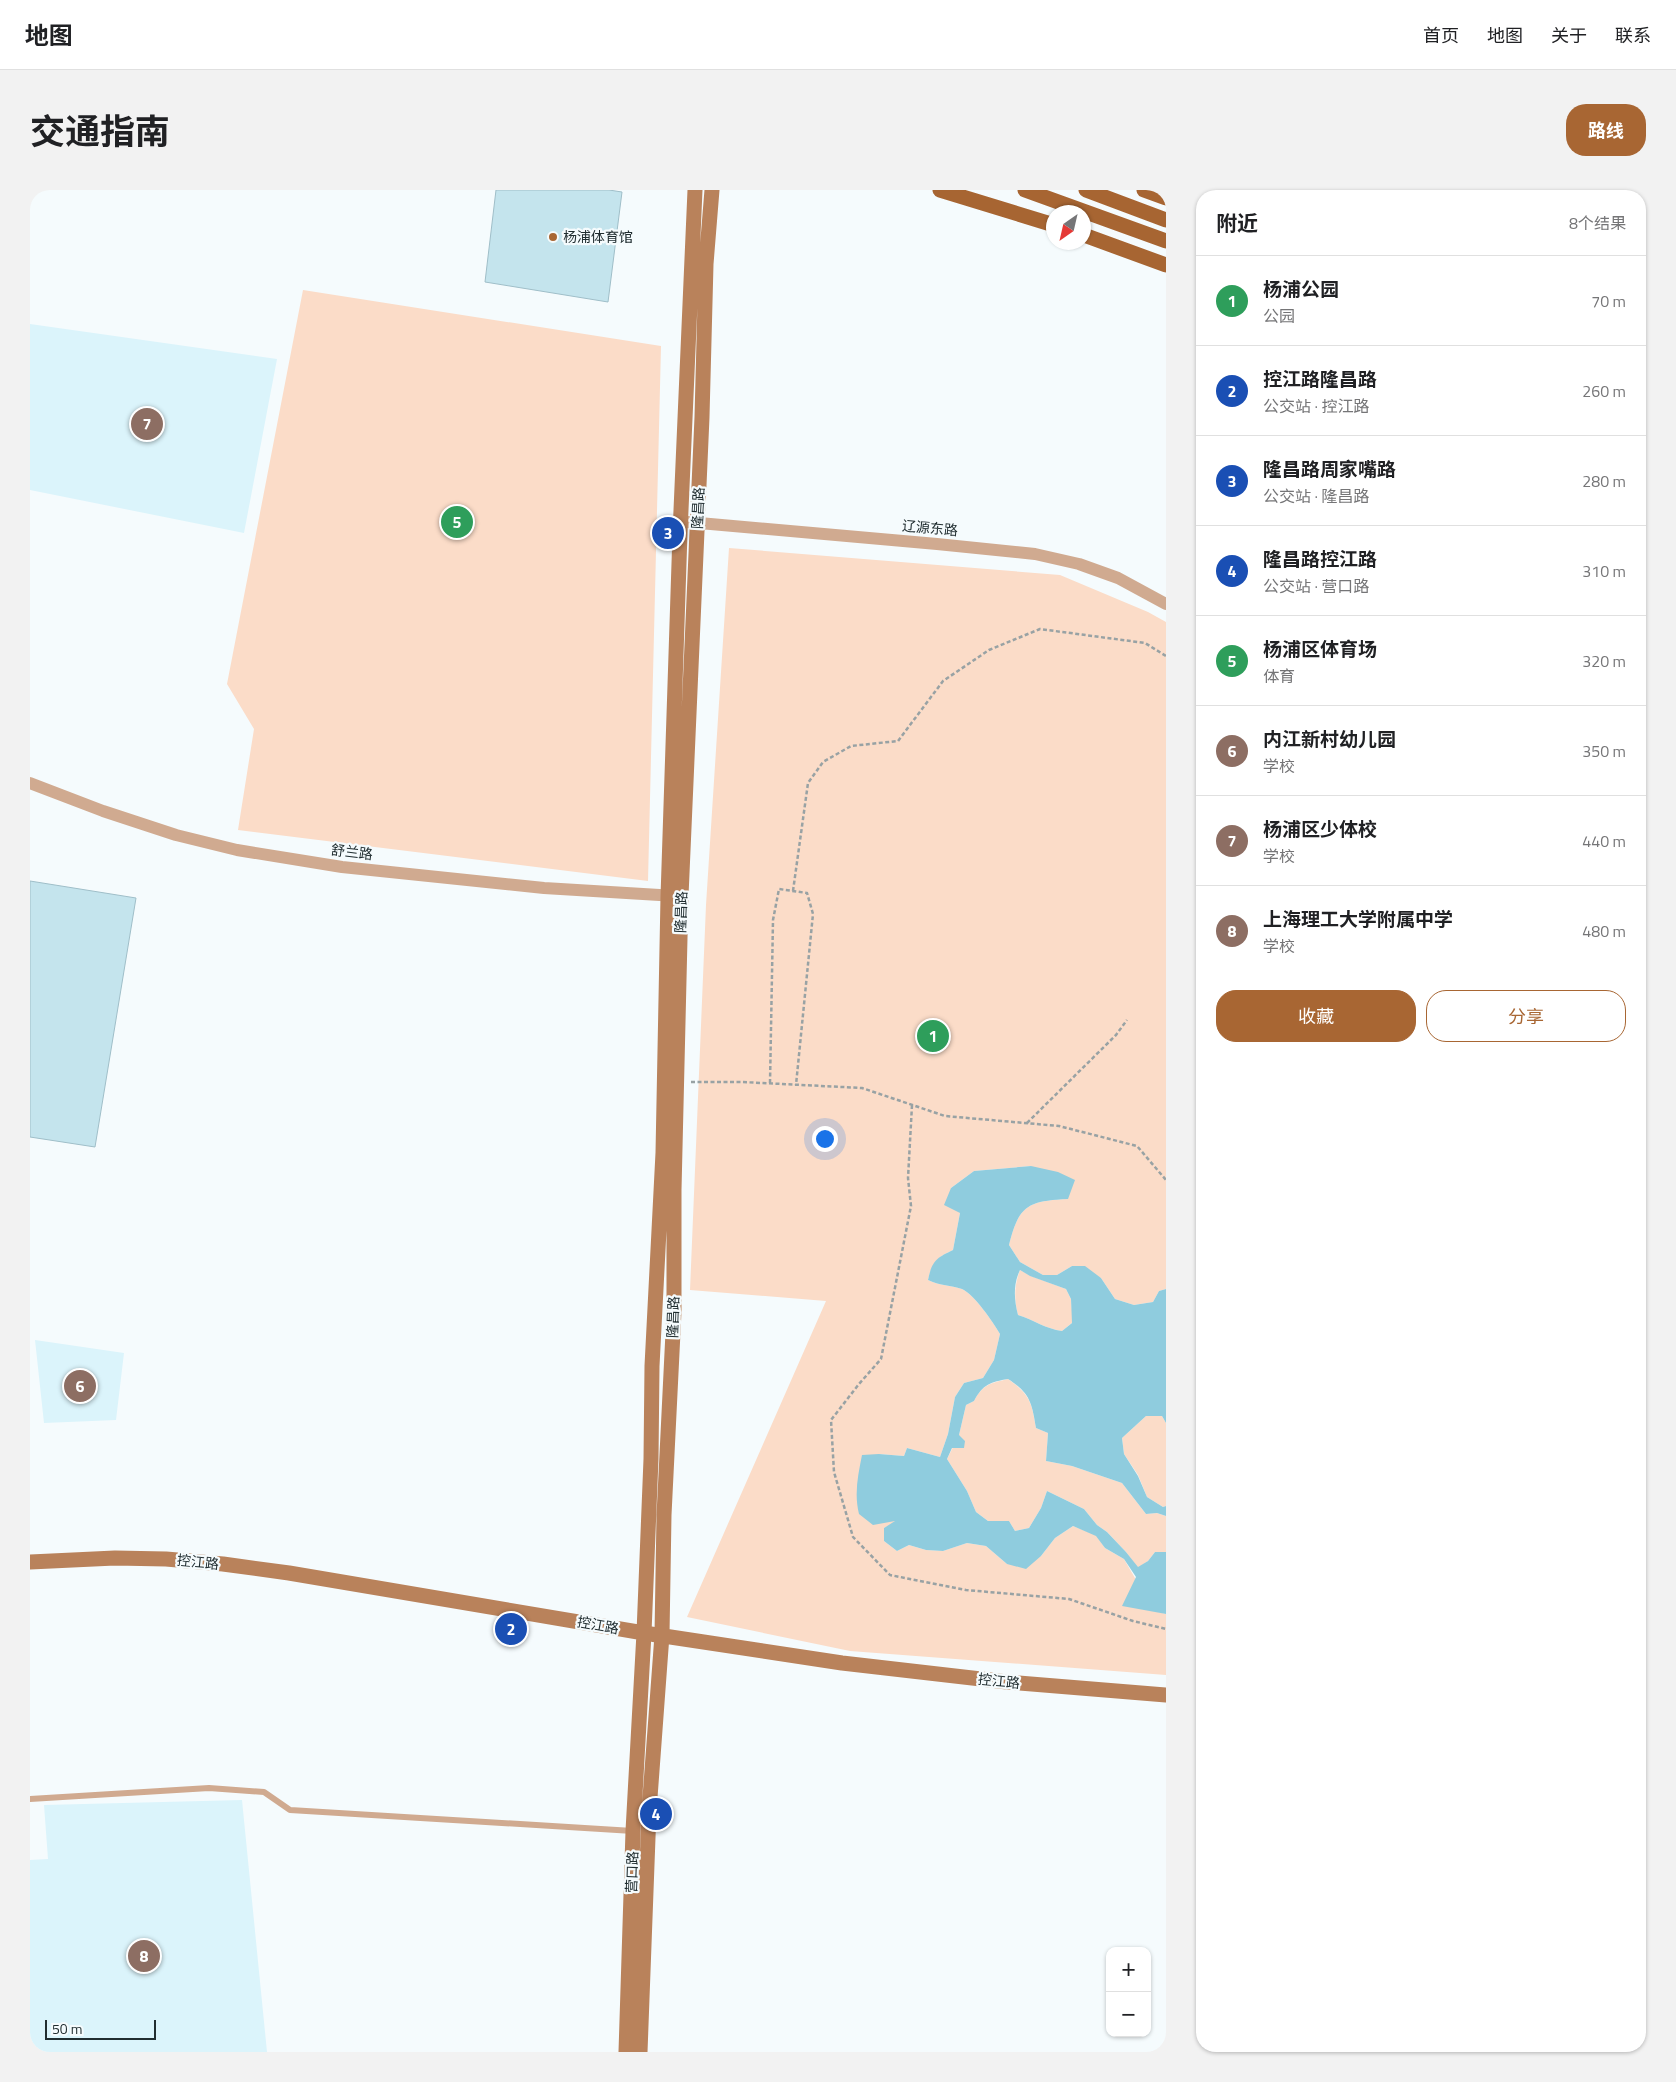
<!DOCTYPE html>
<html lang="zh">
<head>
<meta charset="utf-8">
<style>
  body { margin:0; font-family:"Titillium Web","Noto Sans SC",sans-serif; background:#f2f2f2; color:#202124 }
  .controls { position:absolute; right:15px; bottom:15px; display:grid; overflow:hidden; border-radius:10px; box-shadow:0 1px 4px #0004 }
  .controls button { width:45px; height:45px; display:grid; place-items:center; padding:0; border:0; border-bottom:1px solid #e0e0e0; background:#fff; color:#202124; font:25px sans-serif }
  .compass { position:absolute; left:1016px; top:15px; width:45px; height:45px; border-radius:50%; background:#fff; box-shadow:0 1px 4px #0004; rotate:214deg }
  .scale { position:absolute; left:15px; bottom:12px; width:111px; box-sizing:border-box; padding-left:5px; border:2px solid #202d30; border-top:0; font-size:14px; line-height:18px; white-space:nowrap; color:#202d30; -webkit-text-stroke:4px #f5fbfd; paint-order:stroke }
  .you { position:absolute; left:794px; top:948px; width:18px; height:18px; margin:-12px; border:4px solid #fff; border-radius:50%; background:#1a73e8; box-shadow:0 0 0 8px #1a73e833 }
  .badge { display:grid; place-items:center; width:32px; height:32px; border-radius:50%; background:#a86633; color:#fff; font-size:16px; font-weight:700 }
  .pin { position:absolute; translate:-50% -50%; border:2px solid #fff; box-shadow:0 1px 5px #0006 }
  .list { margin:0; padding:0; list-style:none }
  h2 { display:flex; justify-content:space-between; align-items:center; height:65px; margin:0; padding:0 20px; font-size:21px }
  h2 small { font-size:16px; font-weight:400; color:#757577 }
  .list li { display:grid; grid-template-columns:32px 1fr auto; gap:15px; align-items:center; box-sizing:border-box; height:90px; padding:0 20px; border-top:1px solid #e0e0e0 }
  .list b { display:block; font-size:19px; white-space:nowrap }
  .list p { margin:0; font-size:16px; white-space:nowrap; color:#757577 }
  .list em { font-size:16px; font-style:normal; color:#757577 }
  .actions { display:flex; gap:10px; padding:15px 20px }
  .actions a { flex:1; padding:11px 0; border:1px solid #a86633; border-radius:20px; text-align:center; font-size:18px; color:#a86633 }
  .actions .main { background:#a86633; color:#fff }
  .map { position:relative; flex:none; width:1136px; height:1862px; overflow:hidden; border-radius:20px }
  header { display:flex; align-items:center; gap:30px; box-sizing:border-box; height:70px; padding:0 25px; background:#fff; border-bottom:1px solid #e0e0e0 }
  header strong { font-size:24px }
  nav { display:flex; gap:28px; margin-inline-start:auto; font-size:18px }
  .intro { display:flex; align-items:center; justify-content:space-between; box-sizing:border-box; height:120px; padding:0 30px }
  h1 { margin:0; font-size:35px }
  .button { padding:12px 22px; border-radius:20px; background:#a86633; color:#fff; font-size:18px; font-weight:700 }
  main { display:flex; gap:30px; padding:0 30px }
  aside { flex:1; background:#fff; border-radius:20px; box-shadow:0 1px 4px #0004 }
  .map>svg:first-child { display:block }
</style>
</head>
<body>
<header>
<strong>地图</strong>
<nav><a>首页</a><a>地图</a><a>关于</a><a>联系</a></nav>
</header>
<div class="intro"><h1>交通指南</h1><a class="button">路线</a></div>
<main>
<div class="map">
<svg width="1136" height="1862" viewBox="0 0 1136 1862">
  <rect width="100%" height="100%" fill="#f5fbfd"/>
  <path fill="#dbf4fb" d="M0,134L247,169L214,343L0,300Z
    M5,1150L94,1163L86,1230L14,1233Z
    M212,1610L237,1862H0V1670L18,1669L14,1615Z"/>
  <path fill="#fbdcc8" d="M273,100L631,156L618,691L208,640L224,539L197,494Z
    M699,358L1030,385L1118,422L1136,432V1099L1129,1101L1123,1112L1104,1115L1085,1109L1071,1088L1042,1076L1027,1085H1013L990,1072L979,1055C989,1015 998,1011 1038,1009L1001,976L944,981L921,998L930,1023L923,1060C907,1067 902,1073 898,1090C911,1096 920,1095 932,1099C944,1104 963,1132 970,1144L964,1170L953,1188L934,1193L925,1207L918,1244L910,1267L877,1258L874,1266L849,1264L867,1331L854,1338V1351L867,1361L879,1355L896,1360L913,1361L937,1353L956,1356L977,1374L1011,1366L1025,1348L1043,1336L1066,1345L1075,1358L1094,1369L1124,1421L1136,1424V1485L820,1461L657,1427L796,1111L660,1100L676,715Z
    M990,1080L1001,1086L1036,1099L1041,1109L1043,1132L1032,1141C1016,1139 1004,1130 988,1125C984,1109 984,1096 990,1080Z
    M978,1189C1000,1204 1002,1213 1006,1238L1018,1243L1016,1271L1042,1276L1092,1293L1116,1324L1127,1323L1136,1326V1362H1125L1118,1371L1108,1378L1096,1362L1077,1342L1067,1335L1054,1319L1017,1301L1011,1318L999,1338L985,1341L979,1331H958L946,1322L937,1301L917,1269L929,1245L936,1215L944,1211C953,1194 961,1193 978,1189Z
    M1116,1226H1132L1136,1233V1316L1133,1317L1117,1307L1108,1285L1094,1264L1092,1248Z"/>
  <path fill="#8fccde" fill-rule="evenodd" d="M1001,976L1028,982L1045,990L1038,1009C998,1011 989,1015 979,1055L990,1072L1013,1085H1027L1042,1076H1055L1071,1088L1085,1109L1104,1115L1123,1112L1129,1101L1136,1099V1233L1132,1226H1116L1092,1248L1094,1264L1108,1286L1117,1307L1133,1317L1136,1316V1326L1127,1323L1116,1324L1092,1293L1042,1276L1016,1271L1018,1243L1006,1238C1002,1213 1000,1203 978,1189C961,1192 953,1194 944,1211L936,1215L929,1245L935,1251L934,1258H922L917,1269L937,1301L946,1322L958,1331H979L985,1341L999,1338L1011,1318L1017,1301L1054,1319L1067,1335L1077,1342L1096,1362L1108,1377L1118,1371L1125,1362H1136V1424L1092,1416L1106,1387L1094,1369L1075,1358L1066,1346L1043,1336L1025,1348L1011,1366L996,1379L977,1374L956,1356L937,1353L913,1361L896,1360L879,1355L867,1361L854,1351V1338L865,1331L843,1335L829,1324C824,1304 828,1285 832,1265L849,1264L874,1266L877,1258L910,1267L918,1244L925,1207L934,1193L953,1188L964,1170L970,1144C963,1132 944,1104 932,1099C920,1095 911,1096 898,1090C902,1071 906,1068 923,1060L930,1023L914,1015L921,998L944,981ZM990,1080L1000,1086L1036,1099L1041,1109L1042,1133L1032,1141C1016,1139 1004,1130 988,1125C984,1109 983,1095 990,1080Z"/>
  <path fill="#c4e4ed" stroke="#9fbec8" d="M466,0H579L592,2L578,112L455,92Z
    M0,691L106,708L65,957L0,947Z"/>
  <g fill="none" stroke-linecap="round" stroke-linejoin="round">
    <path stroke="#98a2a4" stroke-width="2.5" stroke-dasharray="4 2.5" stroke-linecap="butt" d="M763,701L778,593L793,572L821,556L868,551L913,491L959,460L1010,439L1115,453L1136,466
      M661,892H712L832,898L915,926L1029,936L1107,956L1136,990
      M740,893L743,730L749,699L777,703L783,724L766,895
      M882,915L878,988L881,1016L851,1169L829,1194L801,1230L804,1282L823,1347L860,1385L936,1400L1039,1409L1103,1431L1136,1439
      M997,933L1086,845L1097,830"/>
    <path stroke="#d0aa90" stroke-width="6" d="M0,1609L179,1598L234,1602L260,1620L603,1641"/>
    <path stroke="#d0aa90" stroke-width="12" d="M658,332L907,354L1005,364L1049,374L1088,388L1136,414
      M0,593L73,621L146,645L207,660L312,677L514,698L646,706"/>
    <path stroke="#b9825b" stroke-width="15" d="M0,1372L85,1368L136,1369L193,1374L259,1383L614,1443L812,1473L977,1492L1136,1505
      M596,1862L603,1641L614,1443L621,1269L622,1176L633,963L638,707L650,343L665,0
      M610,1862L619,1621L632,1445L634,1325L644,1122V1000L651,706L672,227L676,74L682,0"/>
    <path stroke="#a76532" stroke-width="15" d="M910,0L1024,35
      M995,0L1136,51
      M1056,0L1136,30
      M1114,0L1136,8
      M1054,45L1136,75"/>
  </g>
  <circle fill="#a86633" stroke="#f5fbfd" stroke-width="2" cx="523" cy="47" r="5"/>
  <g text-anchor="middle" stroke-width="4.5" stroke-linejoin="round" paint-order="stroke">
    <g font-size="14" fill="#202d30" stroke="#f5fbfd" text-anchor="start">
      <text x="533" y="52">杨浦体育馆</text>
    </g>
    <g font-size="14" fill="#202d30" stroke="#f5fbfd">
      <text transform="translate(668 318) rotate(-87)" y="5">隆昌路</text>
      <text transform="translate(900 338) rotate(5)" y="5">辽源东路</text>
      <text transform="translate(322 662) rotate(7)" y="5">舒兰路</text>
      <text transform="translate(651 722) rotate(-88)" y="5">隆昌路</text>
      <text transform="translate(643 1127) rotate(-88)" y="5">隆昌路</text>
      <text transform="translate(168 1372) rotate(6)" y="5">控江路</text>
      <text transform="translate(568 1435) rotate(10)" y="5">控江路</text>
      <text transform="translate(969 1491) rotate(6)" y="5">控江路</text>
      <text transform="translate(602 1682) rotate(-88)" y="5">营口路</text>
    </g>
  </g>
</svg>
<div class="controls">
<button>+</button>
<button>−</button>
</div>
<svg class="compass" viewBox="-18 -18 36 36"><path d="M0-13l5 13h-10z" fill="#e53935"/><path d="M0 13l5-13h-10z" fill="#757577"/></svg>
<div class="scale">50 m</div>
<div class="you"></div>
<div class="pin badge" style="left:903px;top:846px;background:#2e9e5b">1</div>
<div class="pin badge" style="left:481px;top:1439px;background:#1a4fb4">2</div>
<div class="pin badge" style="left:638px;top:343px;background:#1a4fb4">3</div>
<div class="pin badge" style="left:626px;top:1624px;background:#1a4fb4">4</div>
<div class="pin badge" style="left:427px;top:332px;background:#2e9e5b">5</div>
<div class="pin badge" style="left:50px;top:1196px;background:#8d6e63">6</div>
<div class="pin badge" style="left:117px;top:234px;background:#8d6e63">7</div>
<div class="pin badge" style="left:114px;top:1766px;background:#8d6e63">8</div>
</div>
<aside>
<h2>附近<small>8个结果</small></h2>
<ul class="list">
<li><span class="badge" style="background:#2e9e5b">1</span><div><b>杨浦公园</b><p>公园</p></div><em>70 m</em></li>
<li><span class="badge" style="background:#1a4fb4">2</span><div><b>控江路隆昌路</b><p>公交站 · 控江路</p></div><em>260 m</em></li>
<li><span class="badge" style="background:#1a4fb4">3</span><div><b>隆昌路周家嘴路</b><p>公交站 · 隆昌路</p></div><em>280 m</em></li>
<li><span class="badge" style="background:#1a4fb4">4</span><div><b>隆昌路控江路</b><p>公交站 · 营口路</p></div><em>310 m</em></li>
<li><span class="badge" style="background:#2e9e5b">5</span><div><b>杨浦区体育场</b><p>体育</p></div><em>320 m</em></li>
<li><span class="badge" style="background:#8d6e63">6</span><div><b>内江新村幼儿园</b><p>学校</p></div><em>350 m</em></li>
<li><span class="badge" style="background:#8d6e63">7</span><div><b>杨浦区少体校</b><p>学校</p></div><em>440 m</em></li>
<li><span class="badge" style="background:#8d6e63">8</span><div><b>上海理工大学附属中学</b><p>学校</p></div><em>480 m</em></li>
</ul>
<div class="actions"><a class="main">收藏</a><a>分享</a></div>
</aside>
</main>
</body>
</html>
